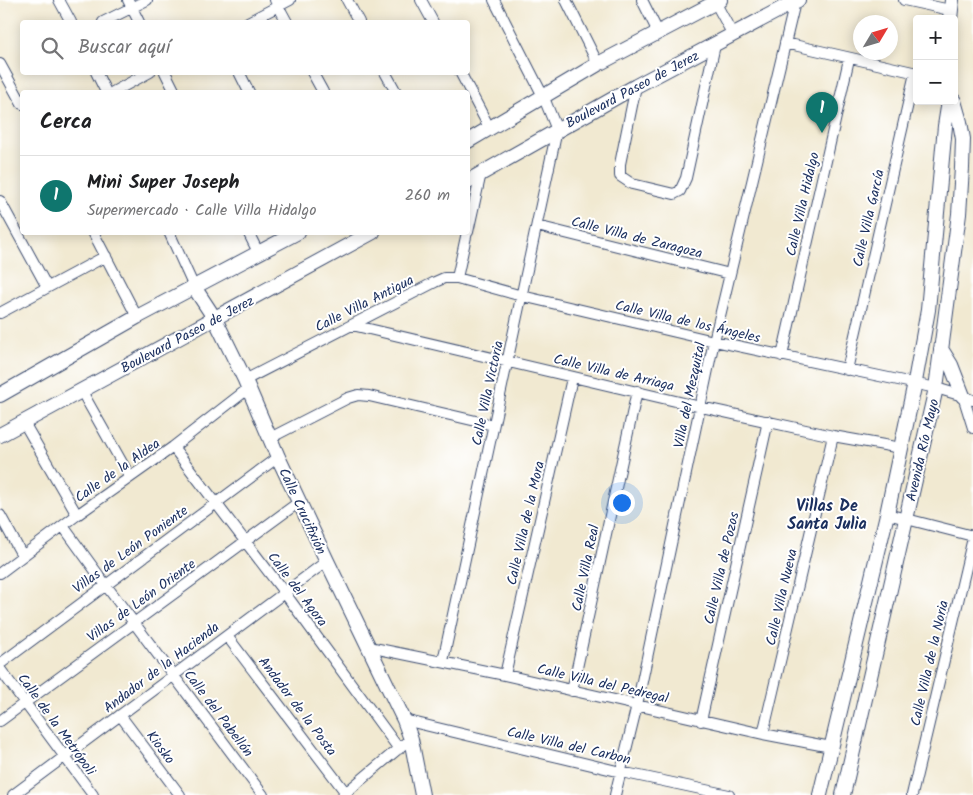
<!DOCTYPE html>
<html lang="es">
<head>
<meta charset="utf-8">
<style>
  body { margin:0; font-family:Kalam,sans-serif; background:#f6f6f6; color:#202124 }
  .controls { position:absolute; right:15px; top:15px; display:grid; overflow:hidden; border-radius:5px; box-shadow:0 2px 12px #0003 }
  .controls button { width:45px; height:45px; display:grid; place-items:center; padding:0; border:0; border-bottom:1px solid #e0e0e0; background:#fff; color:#202124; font:25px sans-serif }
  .compass { position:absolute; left:853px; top:15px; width:45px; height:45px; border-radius:50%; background:#fff; box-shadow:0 2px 12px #0003; rotate:52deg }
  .you { position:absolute; left:621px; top:502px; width:18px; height:18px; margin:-12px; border:4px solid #fff; border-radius:50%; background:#1a73e8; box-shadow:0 0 0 8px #1a73e833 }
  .badge { display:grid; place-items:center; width:32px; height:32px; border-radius:50%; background:#0f766e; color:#fff; font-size:16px; font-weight:700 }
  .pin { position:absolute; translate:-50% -41px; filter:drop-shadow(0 1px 2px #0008) }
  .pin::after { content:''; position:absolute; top:26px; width:18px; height:15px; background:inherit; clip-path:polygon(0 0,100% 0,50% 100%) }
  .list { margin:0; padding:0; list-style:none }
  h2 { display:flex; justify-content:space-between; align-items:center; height:65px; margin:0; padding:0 20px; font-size:21px }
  h2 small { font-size:16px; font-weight:400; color:#757577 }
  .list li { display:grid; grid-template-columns:32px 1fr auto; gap:15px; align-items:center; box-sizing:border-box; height:80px; padding:0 20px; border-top:1px solid #e0e0e0 }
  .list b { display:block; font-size:19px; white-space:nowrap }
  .list p { margin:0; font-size:16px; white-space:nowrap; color:#757577 }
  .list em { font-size:16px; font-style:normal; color:#757577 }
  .icon { flex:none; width:28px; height:28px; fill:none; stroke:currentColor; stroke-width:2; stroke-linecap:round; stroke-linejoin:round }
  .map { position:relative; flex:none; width:973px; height:795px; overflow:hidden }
  .search { position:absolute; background:#fff; box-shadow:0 2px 12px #0003; left:20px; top:20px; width:450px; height:55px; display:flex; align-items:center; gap:12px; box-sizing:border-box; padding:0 18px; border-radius:5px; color:#757577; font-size:19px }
  .panel { position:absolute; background:#fff; box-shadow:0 2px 12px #0003; left:20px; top:90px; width:450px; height:145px; border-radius:5px }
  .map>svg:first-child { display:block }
</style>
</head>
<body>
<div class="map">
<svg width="973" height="795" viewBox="0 0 973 795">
  <rect width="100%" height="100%" fill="#fff"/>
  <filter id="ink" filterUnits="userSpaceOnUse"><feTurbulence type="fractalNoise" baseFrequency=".02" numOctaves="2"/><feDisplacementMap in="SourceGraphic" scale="10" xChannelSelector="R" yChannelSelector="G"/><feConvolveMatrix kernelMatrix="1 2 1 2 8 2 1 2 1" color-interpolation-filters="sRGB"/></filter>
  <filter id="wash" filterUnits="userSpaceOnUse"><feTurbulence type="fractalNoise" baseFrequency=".0096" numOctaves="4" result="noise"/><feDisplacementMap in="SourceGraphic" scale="20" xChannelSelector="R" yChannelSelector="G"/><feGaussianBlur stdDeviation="1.12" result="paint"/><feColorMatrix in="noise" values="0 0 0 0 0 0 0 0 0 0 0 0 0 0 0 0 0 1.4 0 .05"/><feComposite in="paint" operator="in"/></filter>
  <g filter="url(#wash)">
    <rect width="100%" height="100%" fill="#f1e9d1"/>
  </g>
  <g filter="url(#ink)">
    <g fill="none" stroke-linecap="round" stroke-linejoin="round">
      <defs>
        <path id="street" d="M59,0L71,22
          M128,0L139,22
          M275,0L287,22
          M347,0L359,22
          M421,0L433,22
          M566,0L598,64
          M642,0L658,32
          M714,0L733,35
          M904,0L950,10
          M103,22L147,0
          M248,22L290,0
          M785,43L917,73
          M0,64L22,104
          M96,72L106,92
          M165,72L175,92
          M239,72L249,92
          M312,72L323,92
          M385,72L396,92
          M460,72L490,129
          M636,86L620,164V176L632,184L674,194L680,191L686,178L715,45
          M113,92L150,72
          M0,201L47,287
          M537,226L730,274
          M93,232L137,317
          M169,232L194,287
          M248,232L259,254
          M468,232L481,173
          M457,278L467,232
          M0,313L106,256
          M352,325L701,407L833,436L901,448
          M782,356L849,59
          M847,370L915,73
          M245,380L435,282L444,278H457L522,296L714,341L936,388L963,396L973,400
          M81,390L130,477
          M963,396L973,428
          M23,421L77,515
          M270,438L348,398L358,395L369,396L493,425
          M173,447L284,592L399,749
          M887,514L973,536
          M0,515L22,555
          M63,526L105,584L263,795
          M0,573L77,515L173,447L249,388
          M227,636L346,793
          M369,647L505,675L763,734L831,747
          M443,661L557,130L544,98L494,0
          M0,664L278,457
          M0,669L93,795
          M505,675L572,378
          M572,691L637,391
          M120,715L180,795
          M404,720L621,772L729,795
          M0,721L299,502
          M701,721L768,421
          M763,734L833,436
          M13,795L327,561
          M343,795L404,744
          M615,795L637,705L714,341L795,2
          M912,795L973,538"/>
        <path id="secondary" d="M950,19L952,0
          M468,141L598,64L720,0
          M468,181L636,86L798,0
          M194,287L215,319L245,380L278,457L327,561L404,720L411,739L422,795
          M941,349L951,365L963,396
          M0,395L137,317L298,232
          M0,435L373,232
          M820,795L887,514L914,387L928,310L945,126L949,101
          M843,795L936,388L959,214L962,168L963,139L960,122L954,101"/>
      </defs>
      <use href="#street" stroke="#3b4b6f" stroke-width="12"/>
      <use href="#secondary" stroke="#3b4b6f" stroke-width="16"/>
      <use href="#street" stroke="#fff" stroke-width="10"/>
      <use href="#secondary" stroke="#fff" stroke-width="14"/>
    </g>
  </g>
  <g text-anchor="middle" stroke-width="4" stroke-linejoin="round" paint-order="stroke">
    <g font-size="14" fill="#1b2f5e" stroke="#fff">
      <text transform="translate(632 89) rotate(-28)" y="5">Boulevard Paseo de Jerez</text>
      <text transform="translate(802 204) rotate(-77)" y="5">Calle Villa Hidalgo</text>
      <text transform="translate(868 218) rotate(-77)" y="5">Calle Villa García</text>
      <text transform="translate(637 237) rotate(14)" y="5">Calle Villa de Zaragoza</text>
      <text transform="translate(364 303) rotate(-27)" y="5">Calle Villa Antigua</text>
      <text transform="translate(688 321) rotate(13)" y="5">Calle Villa de los Ángeles</text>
      <text transform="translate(187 334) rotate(-28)" y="5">Boulevard Paseo de Jerez</text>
      <text transform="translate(614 372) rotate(13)" y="5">Calle Villa de Arriaga</text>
      <text transform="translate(487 393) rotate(-78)" y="5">Calle Villa Victoria</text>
      <text transform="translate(689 395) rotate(-78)" y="5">Villa del Mezquital</text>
      <text transform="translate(922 450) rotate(-77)" y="5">Avenida Río Mayo</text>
      <text transform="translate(117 470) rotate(-35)" y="5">Calle de la Aldea</text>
      <text transform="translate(303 511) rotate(65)" y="5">Calle Crucifixión</text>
      <text transform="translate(525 523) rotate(-77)" y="5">Calle Villa de la Mora</text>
      <text transform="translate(130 549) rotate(-36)" y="5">Villas de León Poniente</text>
      <text transform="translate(585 568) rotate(-78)" y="5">Calle Villa Real</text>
      <text transform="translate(721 568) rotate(-77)" y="5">Calle Villa de Pozos</text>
      <text transform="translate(298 589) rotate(53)" y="5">Calle del Agora</text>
      <text transform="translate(781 597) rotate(-77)" y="5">Calle Villa Nueva</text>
      <text transform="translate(141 600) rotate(-36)" y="5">Villas de León Oriente</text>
      <text transform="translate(929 663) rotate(-77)" y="5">Calle Villa de la Noria</text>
      <text transform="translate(161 667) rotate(-37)" y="5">Andador de la Hacienda</text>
      <text transform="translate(603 683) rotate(13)" y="5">Calle Villa del Pedregal</text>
      <text transform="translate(298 706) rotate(53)" y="5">Andador de la Posta</text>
      <text transform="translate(219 713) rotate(53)" y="5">Calle del Pabellón</text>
      <text transform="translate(57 724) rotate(54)" y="5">Calle de la Metrópoli</text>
      <text transform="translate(569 745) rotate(13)" y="5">Calle Villa del Carbon</text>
      <text transform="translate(161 747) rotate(53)" y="5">Kiosko</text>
    </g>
    <g font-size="16" font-weight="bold" fill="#1b2f5e" stroke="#fff">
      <text x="827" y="511">Villas De<tspan x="827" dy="18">Santa Julia</tspan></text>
    </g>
  </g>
</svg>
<div class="controls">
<button>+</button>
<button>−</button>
</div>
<svg class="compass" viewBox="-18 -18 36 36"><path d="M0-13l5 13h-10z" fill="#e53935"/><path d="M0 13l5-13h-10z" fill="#757577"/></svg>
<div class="you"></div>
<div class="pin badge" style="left:822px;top:133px">1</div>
<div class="search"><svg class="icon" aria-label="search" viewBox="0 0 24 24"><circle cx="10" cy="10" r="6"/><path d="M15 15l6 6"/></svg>Buscar aquí</div>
<section class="panel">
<h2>Cerca<small></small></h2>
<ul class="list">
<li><span class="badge">1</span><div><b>Mini Super Joseph</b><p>Supermercado · Calle Villa Hidalgo</p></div><em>260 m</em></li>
</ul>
</section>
</div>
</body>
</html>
